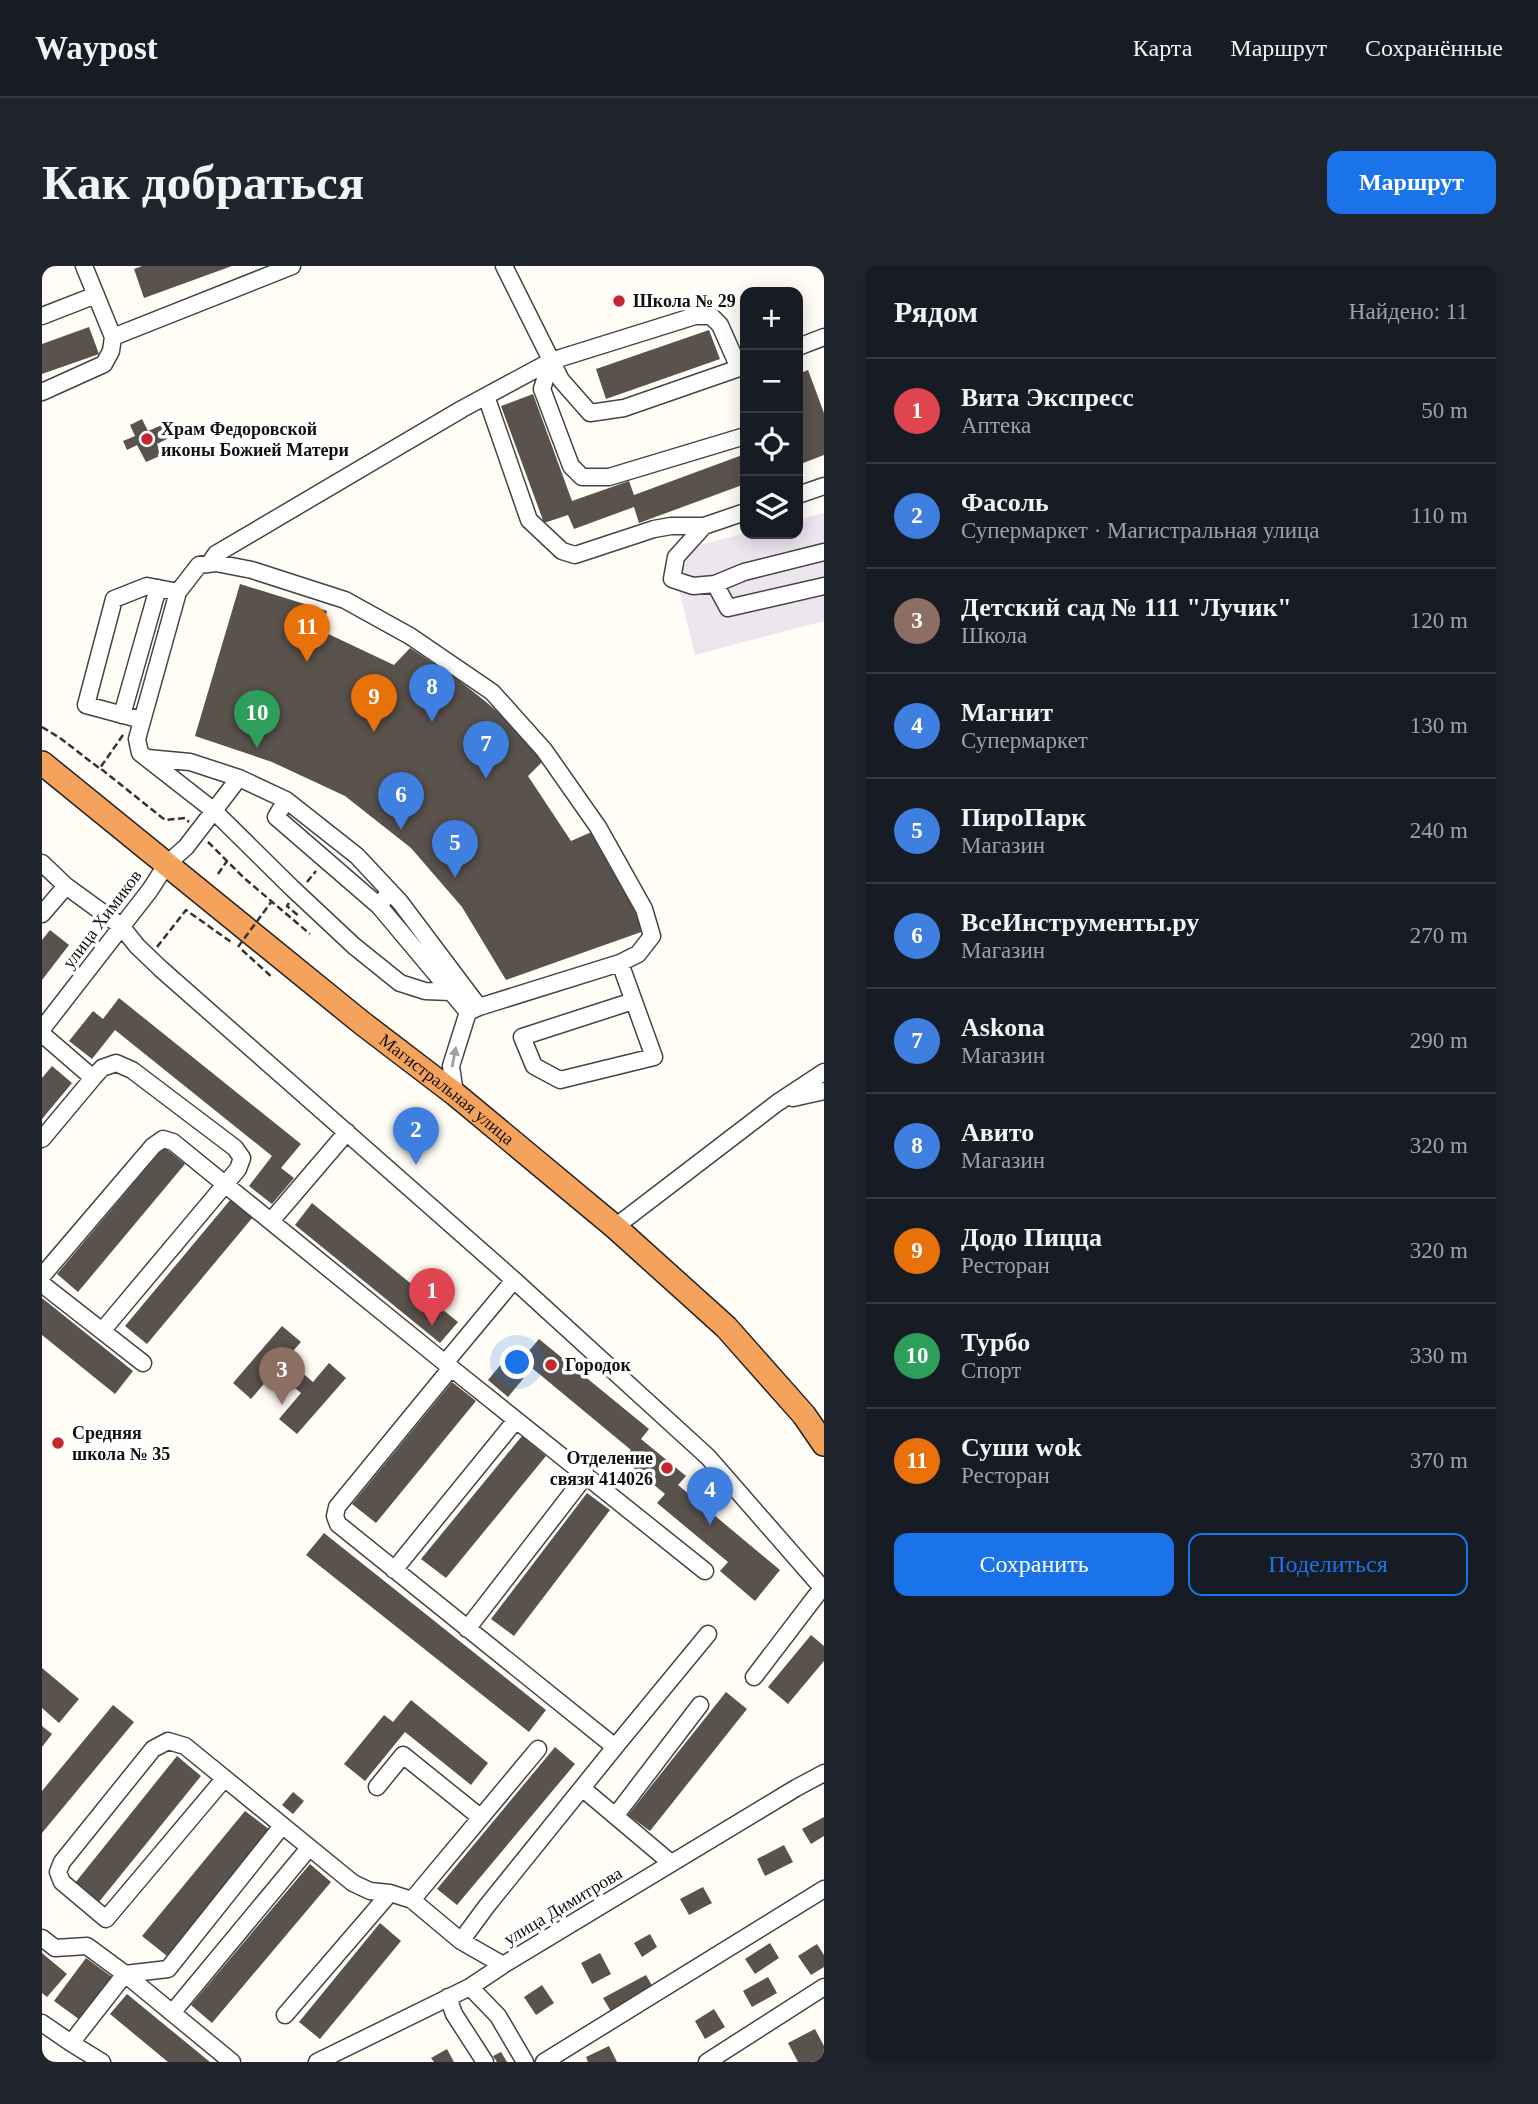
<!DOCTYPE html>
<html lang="ru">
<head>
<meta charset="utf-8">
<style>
  body { margin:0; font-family:"Times New Roman",serif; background:#20242c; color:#f1f3f6 }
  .controls { position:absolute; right:21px; top:21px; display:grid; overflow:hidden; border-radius:14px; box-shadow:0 4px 18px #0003 }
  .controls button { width:63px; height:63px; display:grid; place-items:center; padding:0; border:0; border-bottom:2px solid #363941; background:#171b24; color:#f1f3f6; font:35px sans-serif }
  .you { position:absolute; left:476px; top:1097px; width:24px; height:24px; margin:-18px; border:5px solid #fff; border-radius:50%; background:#1a73e8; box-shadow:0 0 0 10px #1a73e833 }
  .badge { display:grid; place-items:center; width:46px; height:46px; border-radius:50%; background:#1a73e8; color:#fff; font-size:23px; font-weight:700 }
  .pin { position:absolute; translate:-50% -58px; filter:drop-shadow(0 2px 4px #0008) }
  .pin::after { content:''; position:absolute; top:37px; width:24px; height:21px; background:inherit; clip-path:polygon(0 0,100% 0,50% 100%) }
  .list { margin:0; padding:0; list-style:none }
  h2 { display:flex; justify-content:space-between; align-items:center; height:91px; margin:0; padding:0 28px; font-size:30px }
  h2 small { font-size:23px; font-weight:400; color:#9ea1a6 }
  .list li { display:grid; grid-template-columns:46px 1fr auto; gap:21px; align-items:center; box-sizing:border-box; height:105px; padding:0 28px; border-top:2px solid #363941 }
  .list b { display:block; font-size:26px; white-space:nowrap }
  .list p { margin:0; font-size:23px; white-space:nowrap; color:#9ea1a6 }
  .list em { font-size:23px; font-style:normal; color:#9ea1a6 }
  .actions { display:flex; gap:14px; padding:21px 28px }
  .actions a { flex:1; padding:16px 0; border:2px solid #1a73e8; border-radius:14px; text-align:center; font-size:24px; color:#1a73e8 }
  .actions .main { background:#1a73e8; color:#fff }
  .icon { flex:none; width:38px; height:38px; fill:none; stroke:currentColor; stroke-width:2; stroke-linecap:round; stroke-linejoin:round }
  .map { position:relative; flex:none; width:782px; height:1796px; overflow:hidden; border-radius:14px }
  header { display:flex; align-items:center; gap:42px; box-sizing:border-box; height:98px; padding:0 35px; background:#171b24; border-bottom:2px solid #363941 }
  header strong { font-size:33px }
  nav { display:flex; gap:38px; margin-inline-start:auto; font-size:24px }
  .intro { display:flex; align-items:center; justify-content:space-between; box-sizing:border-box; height:168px; padding:0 42px }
  h1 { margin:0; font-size:49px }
  .button { padding:18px 32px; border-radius:14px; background:#1a73e8; color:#fff; font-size:24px; font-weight:700 }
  main { display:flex; gap:42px; padding:0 42px }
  aside { flex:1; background:#171b24; border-radius:14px; box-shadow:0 4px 18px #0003 }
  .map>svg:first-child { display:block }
</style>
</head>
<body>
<header>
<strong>Waypost</strong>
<nav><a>Карта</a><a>Маршрут</a><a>Сохранённые</a></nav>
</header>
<div class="intro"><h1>Как добраться</h1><a class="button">Маршрут</a></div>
<main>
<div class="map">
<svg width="782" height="1796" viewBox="0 0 782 1796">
  <rect width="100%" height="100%" fill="#fffdf5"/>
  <path fill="#eee6ef" d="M782,247V355L653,389L628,287L703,267L756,268V254Z"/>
  <path fill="#5a524d" d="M100,0H190L102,32L92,3Z
    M47,61L57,88L0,108V78Z
    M667,64L678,93L564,133L554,103Z
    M766,104L782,147V189L756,199V169L759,168L756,160V108Z
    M491,128L530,235L587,215L592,229L703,188V218L597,257L592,241L532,263L526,249L502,257L459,140Z
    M100,153L106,165L122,158L129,171L115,178L120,189L104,196L95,179L85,184L81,175L93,170L88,159Z
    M198,318L285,345L280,365L352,399L368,382L410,409L443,435L474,462L502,494L486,510L529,575L554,564L602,665L464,714L420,641L369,582L303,530L230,496L153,470Z
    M8,664L27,679L0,714V674Z
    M77,732L259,878L239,902L252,912L230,938L207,920L230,890L73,764L50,793L27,775L51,745L61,753Z
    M10,800L30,817L0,853V812Z
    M122,881L143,898L36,1026L15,1008Z
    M189,933L211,951L105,1078L83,1060Z
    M270,937L416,1056L398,1077L253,959Z
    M0,1032L91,1105L73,1128L0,1069Z
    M240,1060L259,1076L244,1093L271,1116L287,1097L304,1112L255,1168L237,1153L259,1127L233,1105L209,1133L191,1117Z
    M497,1073L607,1163L599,1173L644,1210L636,1219L738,1304L713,1335L678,1305L686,1296L615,1237L623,1228L581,1193L589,1184L490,1102L466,1131L446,1114L470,1085L480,1093Z
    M410,1116L434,1135L334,1257L310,1238Z
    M480,1170L504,1190L404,1312L379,1293Z
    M545,1227L568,1244L472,1370L449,1353Z
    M282,1267L504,1444L487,1466L264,1289Z
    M769,1369L782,1380V1395L746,1438L726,1421Z
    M0,1402L37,1433L17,1457L0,1442Z
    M684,1426L705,1443L608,1565L586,1549Z
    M369,1434L446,1497L429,1519L363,1466L323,1515L302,1498L342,1449L351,1456Z
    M71,1439L92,1456L0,1567V1525Z
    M0,1460L10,1468L0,1481Z
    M513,1481L533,1498L415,1639L395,1623Z
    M135,1490L159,1510L57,1636L33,1617Z
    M251,1526L262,1535L251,1548L240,1539Z
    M203,1545L228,1564L125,1690L100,1670Z
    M782,1551V1570L769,1578L760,1563Z
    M742,1579L751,1596L723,1610L715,1593Z
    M268,1598L289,1616L170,1757L149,1739Z
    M661,1621L670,1637L647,1649L638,1633Z
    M338,1657L359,1675L278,1773L257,1756Z
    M608,1668L615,1681L600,1691L592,1677Z
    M728,1677L737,1692L713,1708L703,1693Z
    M775,1678L782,1689V1701L769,1709L756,1690Z
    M0,1687L25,1708L5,1731L0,1727Z
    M558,1687L569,1708L550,1718L539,1697Z
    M44,1692L70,1711L38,1754L12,1735Z
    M604,1709L612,1723L570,1747L561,1732Z
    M726,1711L735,1727L710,1741L701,1725Z
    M500,1719L512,1737L494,1749L482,1731Z
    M85,1728L168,1796H126L68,1748Z
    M672,1743L683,1761L663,1773L653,1755Z
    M773,1763L782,1780V1796H756L746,1777Z
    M567,1780L575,1796H546L544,1791Z
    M405,1783L412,1796H392L389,1792Z
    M459,1786L465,1796H455L451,1790Z"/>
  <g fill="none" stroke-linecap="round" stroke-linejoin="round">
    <defs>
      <path id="minor" d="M42,0L71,71
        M462,0L519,114L548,147L582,142L703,100
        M0,50L54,29
        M756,81L782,71
        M509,95L500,123L529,200L540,211H567L703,170
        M0,126L62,98L69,85L71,71L250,0
        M444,130L487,254L520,285L533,289L612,263L629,260H662
        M756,229L782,220
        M703,246L662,260L634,291L630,313L651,320L673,318L702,306L782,286
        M167,298L174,288L420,143L509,95L653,50H669L678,59L697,102
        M673,318L686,342L782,320
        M80,449L116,322
        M100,454L44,439L72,333L105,320L136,326
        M105,492L148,496L197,512
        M244,534L234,551L337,640L348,625
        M0,597L24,620L79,660L95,680L119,703L472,1014L666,1191L782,1324
        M337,640L426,746
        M0,648L24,620
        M578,697L612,791L518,814L492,800L480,771L591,735
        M409,726L383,725L358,717L312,680L250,622L171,544L98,487L95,473L136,326L157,299L174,297L210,304L303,334L368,370L450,426L502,484L556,561L602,643L610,670L596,688L578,697L437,741L426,746L409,800L413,828
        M0,763L108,624L124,599L144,581L197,512L244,534L315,590L358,636L437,741
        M0,768L51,812L60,802L74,797L90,804L193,882L200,892L196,903L60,1065
        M751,832L782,825
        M0,873L51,812
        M229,955L305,866
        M573,961L735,837L782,806
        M0,1010L111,880L121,873L131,876L403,1097L663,1305
        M0,1018L101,1097
        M403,1097L472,1014
        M409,1102L295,1241L293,1250L296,1258L573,1481L444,1641L419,1675
        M352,1304L474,1154
        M425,1363L544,1209
        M712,1411L780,1322
        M573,1481L666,1368
        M182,1513L64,1653L20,1616L16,1606L20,1596L111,1483L126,1475L143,1480L311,1617L328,1625L348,1627L370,1634L419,1675L461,1699
        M335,1521L361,1489L438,1551
        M540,1522L629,1597
        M574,1549L658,1439
        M370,1634L496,1483
        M0,1672L13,1682L45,1680L83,1708L29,1777
        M83,1708L126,1703L240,1560
        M83,1708L190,1796
        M428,1721L456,1750L483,1796
        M406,1731L412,1748L443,1796
        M130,1747L267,1582
        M243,1749L348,1627
        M0,1757L29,1777L60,1796
        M275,1796L428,1721L461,1699L754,1522L782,1507
        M502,1796L782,1623
        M665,1796L782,1721"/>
      <g id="highway">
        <path id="s1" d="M0,497L320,757L413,828L573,961L684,1061L762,1149L782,1178"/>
      </g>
    </defs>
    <use href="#minor" stroke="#444" stroke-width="19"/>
    <use href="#highway" stroke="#222" stroke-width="26"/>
    <path stroke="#333" stroke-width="2.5" stroke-dasharray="7 3.5" stroke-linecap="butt" d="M0,461L18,472L57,502
      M81,469L58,502L123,554L143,552L147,556
      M166,576L202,612L268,668
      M176,608L185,595
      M265,616L274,605
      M247,637L245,640L258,651
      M115,681L144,644L189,676
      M200,684L231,712"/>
    <use href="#minor" stroke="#fff" stroke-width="16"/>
    <use href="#highway" stroke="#f5a25d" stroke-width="23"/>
    <path stroke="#333" stroke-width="2.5" stroke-dasharray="7 3.5" stroke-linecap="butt" d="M196,681L230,635"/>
  </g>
  <defs><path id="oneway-solid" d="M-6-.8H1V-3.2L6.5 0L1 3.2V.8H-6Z" transform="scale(1.75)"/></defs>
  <use fill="#a0a0a0" href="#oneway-solid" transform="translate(412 791) rotate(-79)"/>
  <g fill="#c4262e" stroke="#fff" stroke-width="2.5">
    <circle cx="577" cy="35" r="7"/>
    <circle cx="105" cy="173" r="7"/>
    <circle cx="509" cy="1099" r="7"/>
    <circle cx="16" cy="1177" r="7"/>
    <circle cx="625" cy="1202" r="7"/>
  </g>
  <g text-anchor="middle" stroke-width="7" stroke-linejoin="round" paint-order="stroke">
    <g font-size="18" font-weight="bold" fill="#111" stroke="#fff" text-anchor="start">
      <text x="591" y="41">Школа № 29</text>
      <text x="119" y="169">Храм Федоровской<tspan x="119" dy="21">иконы Божией Матери</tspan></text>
      <text x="523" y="1105">Городок</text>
      <text x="30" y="1173">Средняя<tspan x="30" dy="21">школа № 35</tspan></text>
      <text x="611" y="1198" text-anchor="end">Отделение<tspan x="611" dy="21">связи 414026</tspan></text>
    </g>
    <g font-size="18" fill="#111" stroke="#fff">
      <text transform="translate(60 653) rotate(-53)" y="6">улица Химиков</text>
      <text dy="6" stroke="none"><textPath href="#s1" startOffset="520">Магистральная улица</textPath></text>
      <text transform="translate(521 1640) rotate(-31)" y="6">улица Димитрова</text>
    </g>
  </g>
</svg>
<div class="controls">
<button>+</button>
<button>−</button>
<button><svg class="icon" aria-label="locate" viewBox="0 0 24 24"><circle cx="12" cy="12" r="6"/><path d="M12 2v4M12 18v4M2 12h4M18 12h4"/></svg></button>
<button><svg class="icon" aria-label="layers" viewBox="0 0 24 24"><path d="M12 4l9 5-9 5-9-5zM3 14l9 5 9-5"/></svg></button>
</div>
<div class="you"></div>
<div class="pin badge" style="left:390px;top:1060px;background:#e0444e">1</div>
<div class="pin badge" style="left:374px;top:899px;background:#3f7fe0">2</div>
<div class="pin badge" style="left:240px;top:1139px;background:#8d6e63">3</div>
<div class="pin badge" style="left:668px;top:1259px;background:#3f7fe0">4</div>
<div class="pin badge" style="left:413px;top:612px;background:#3f7fe0">5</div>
<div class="pin badge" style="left:359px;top:564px;background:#3f7fe0">6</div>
<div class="pin badge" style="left:444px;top:513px;background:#3f7fe0">7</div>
<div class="pin badge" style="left:390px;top:456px;background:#3f7fe0">8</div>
<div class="pin badge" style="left:332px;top:466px;background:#e8710a">9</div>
<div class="pin badge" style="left:215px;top:482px;background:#2e9e5b">10</div>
<div class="pin badge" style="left:265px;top:396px;background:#e8710a">11</div>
</div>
<aside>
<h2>Рядом<small>Найдено: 11</small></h2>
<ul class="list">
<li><span class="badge" style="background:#e0444e">1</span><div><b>Вита Экспресс</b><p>Аптека</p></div><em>50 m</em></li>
<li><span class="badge" style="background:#3f7fe0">2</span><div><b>Фасоль</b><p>Супермаркет · Магистральная улица</p></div><em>110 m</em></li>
<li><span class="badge" style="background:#8d6e63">3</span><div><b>Детский сад № 111 &quot;Лучик&quot;</b><p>Школа</p></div><em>120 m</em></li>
<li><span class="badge" style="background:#3f7fe0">4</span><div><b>Магнит</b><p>Супермаркет</p></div><em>130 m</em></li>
<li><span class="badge" style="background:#3f7fe0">5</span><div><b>ПироПарк</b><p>Магазин</p></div><em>240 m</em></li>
<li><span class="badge" style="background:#3f7fe0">6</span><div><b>ВсеИнструменты.ру</b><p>Магазин</p></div><em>270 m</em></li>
<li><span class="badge" style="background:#3f7fe0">7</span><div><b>Askona</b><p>Магазин</p></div><em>290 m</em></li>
<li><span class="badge" style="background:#3f7fe0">8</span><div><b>Авито</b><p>Магазин</p></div><em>320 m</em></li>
<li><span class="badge" style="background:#e8710a">9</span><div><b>Додо Пицца</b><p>Ресторан</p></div><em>320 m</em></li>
<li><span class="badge" style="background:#2e9e5b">10</span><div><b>Турбо</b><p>Спорт</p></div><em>330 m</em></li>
<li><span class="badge" style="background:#e8710a">11</span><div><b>Суши wok</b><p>Ресторан</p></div><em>370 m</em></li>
</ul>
<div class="actions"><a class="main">Сохранить</a><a>Поделиться</a></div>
</aside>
</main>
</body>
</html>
